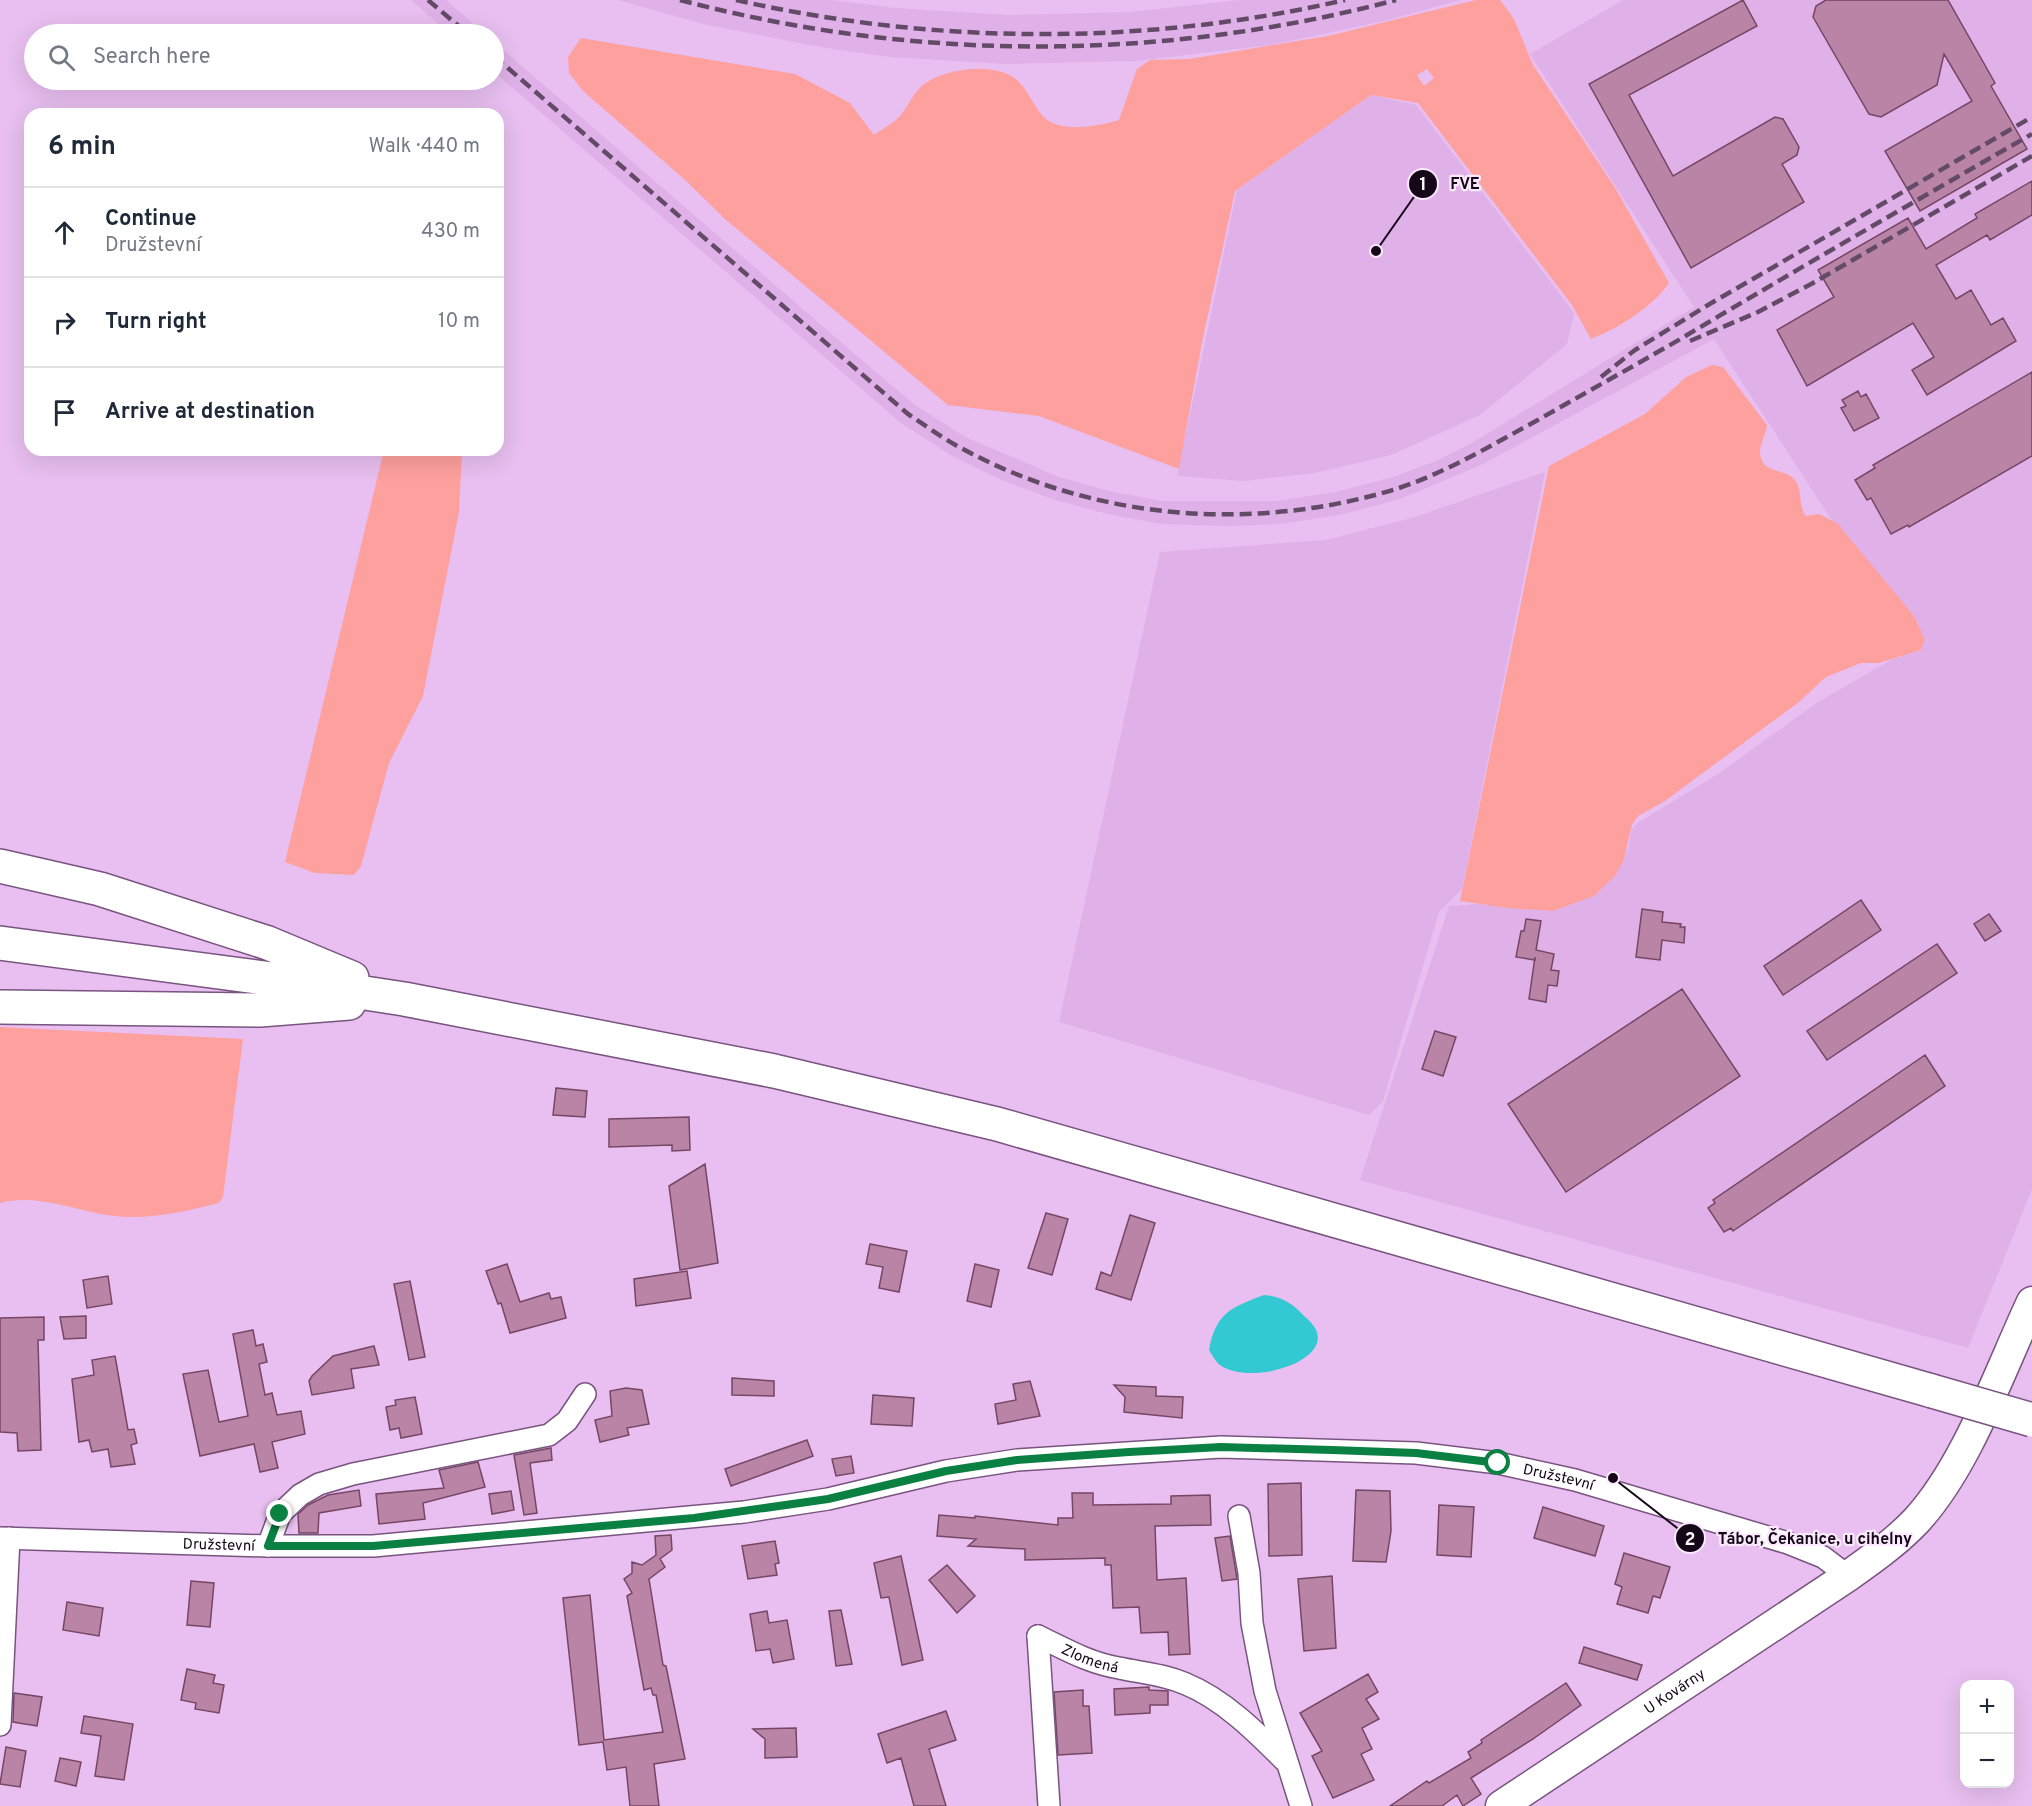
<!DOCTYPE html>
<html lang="en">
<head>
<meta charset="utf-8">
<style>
  body { margin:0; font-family:Overpass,sans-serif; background:#f2f2f3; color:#1f2937 }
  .controls { position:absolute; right:18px; bottom:18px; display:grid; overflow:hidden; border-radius:12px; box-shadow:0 6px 24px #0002 }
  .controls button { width:54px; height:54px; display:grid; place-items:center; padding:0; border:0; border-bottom:2px solid #e0e1e3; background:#fff; color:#1f2937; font:30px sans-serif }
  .stop { position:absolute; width:18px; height:18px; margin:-14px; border:4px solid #0b8043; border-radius:50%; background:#fff }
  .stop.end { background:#0b8043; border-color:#fff; box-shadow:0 2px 6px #0008 }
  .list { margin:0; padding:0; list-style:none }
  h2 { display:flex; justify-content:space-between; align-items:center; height:78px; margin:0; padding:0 24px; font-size:26px }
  h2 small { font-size:20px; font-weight:400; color:#747a83 }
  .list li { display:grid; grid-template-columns:39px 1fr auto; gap:18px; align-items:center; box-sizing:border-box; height:90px; padding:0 24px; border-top:2px solid #e0e1e3 }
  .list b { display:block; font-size:22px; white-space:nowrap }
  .list p { margin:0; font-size:20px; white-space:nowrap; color:#747a83 }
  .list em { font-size:20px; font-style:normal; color:#747a83 }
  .icon { flex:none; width:33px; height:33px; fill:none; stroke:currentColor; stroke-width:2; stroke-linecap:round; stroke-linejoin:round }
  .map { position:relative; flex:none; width:2032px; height:1806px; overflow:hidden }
  .search { position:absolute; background:#fff; box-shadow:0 6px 24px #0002; left:24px; top:24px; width:480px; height:66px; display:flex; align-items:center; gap:15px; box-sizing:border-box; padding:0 21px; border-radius:33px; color:#747a83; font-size:22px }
  .panel { position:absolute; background:#fff; box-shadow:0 6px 24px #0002; left:24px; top:108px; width:480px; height:348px; border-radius:18px }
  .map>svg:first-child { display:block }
</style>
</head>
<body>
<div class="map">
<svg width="2032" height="1806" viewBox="0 0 2032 1806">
  <rect width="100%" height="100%" fill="#e8bff0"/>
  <path fill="#dfb1e8" d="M411,0H446L485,34H450Z
    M618,0H832L895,8L1007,15L1131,12L1240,0H1461L1384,21L1271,45L1135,61L1006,64L890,57L826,48L707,25Z
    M1623,0H2032V1189L1968,1348L1360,1180L1449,906L1478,904L1553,911L1628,849L1631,831L1636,824L1718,774L1818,702L1891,660L1921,650L1925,640L1914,616L1833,522L1714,339L1481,465L1400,499L1340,515L1280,524L1227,526L1161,524L1108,514L1052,499L1004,481L954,457L901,423L494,72V42L864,362L915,405L965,437L1059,477L1113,492L1163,501H1277L1336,492L1393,477L1436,461L1470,444L1694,307L1530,54Z
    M1371,95L1416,105L1574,313L1567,344L1480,415L1391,455L1315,473L1243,481L1177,476L1237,190Z
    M1545,472L1462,889L1439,912L1383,1101L1369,1115L1059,1022L1160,552L1326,540L1415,517Z"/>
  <path fill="#fea09e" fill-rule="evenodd" d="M1476,0H1500L1514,19L1533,65L1614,186L1669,283C1652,308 1618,328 1591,339L1572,305L1418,103L1371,95L1235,191L1202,342L1179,469L1039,416L948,405L725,219L684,179L583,91L569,73L568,57L581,38L795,74L850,103L874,135C882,129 894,123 900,116C911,103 914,89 929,81C950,68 997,62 1017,80C1027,89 1033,104 1041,114C1057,135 1098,126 1119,120L1137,69L1150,60L1189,59L1328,36ZM1427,69L1434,78L1424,86L1417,75Z
    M1712,365L1723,367L1767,425C1766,434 1760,444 1760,452C1761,475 1784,467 1795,480C1803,490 1798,506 1806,516L1819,514L1837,523L1914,616L1925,640L1921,650L1879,663H1861L1826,677L1799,702L1665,801L1638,816L1632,825L1623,862L1614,877L1594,896L1553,911L1507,908L1460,901L1549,466L1645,414L1686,377Z
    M384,450H462L459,512L423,696L389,763L361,866L354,875L315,873L285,862Z
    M0,1027L243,1039L223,1197L219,1203C176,1214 135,1223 91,1212C62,1205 30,1195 0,1203Z"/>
  <path fill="#32c9d2" d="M1264,1295C1280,1296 1293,1303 1304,1316C1308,1319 1314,1325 1316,1330C1331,1363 1248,1386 1220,1365C1216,1362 1212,1355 1209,1350C1216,1313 1230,1308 1264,1295Z"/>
  <path fill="#ba84a6" stroke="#764665" stroke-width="1.5" d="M1743,0L1757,26L1629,95L1673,176L1775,117L1783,119L1799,147L1797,155L1782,164L1804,202L1691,268L1589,84Z
    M1826,0H1948L1995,83L1991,86L2027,149L1920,211L1885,151L1972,101L1944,54L1937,85L1881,117L1869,114L1813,17L1816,6Z
    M2032,181V215L1990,240L1987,235L1936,265L1956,299L1971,290L1991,325L2003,318L2016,341L1927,395L1912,370L1934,357L1913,323L1807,386L1777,330L1834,297L1818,270L1908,218L1926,249L1977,218L1975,214Z
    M2032,372V456L1909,527L1908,525L1891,534L1871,498L1867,500L1855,480L1875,468L1873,465Z
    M1858,391L1861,397L1866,394L1879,418L1854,431L1841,408L1846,406L1842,400Z
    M1861,900L1881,930L1783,995L1764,966Z
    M1642,909L1663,912L1662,922L1681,924L1680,927H1685L1684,943L1662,940L1660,960L1636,957Z
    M1989,914L2001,931L1985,941L1974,924Z
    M1526,919L1541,921L1536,950L1554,954L1551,970L1559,971L1557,986L1548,985L1546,1002L1529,999L1535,957V960L1516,957L1521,931H1524Z
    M1937,944L1957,973L1827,1060L1807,1031Z
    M1682,989L1740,1076L1566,1192L1508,1104Z
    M1435,1031L1456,1037L1443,1076L1422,1069Z
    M1925,1055L1945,1086L1733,1231L1731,1228L1724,1232L1708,1208L1715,1203L1713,1200Z
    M556,1088L587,1091L585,1117L553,1115Z
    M689,1117L690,1150L672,1151V1145L609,1147V1119Z
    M705,1164L718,1263L680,1270L669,1186Z
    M1046,1213L1068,1219L1052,1275L1028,1268Z
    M1130,1215L1155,1223L1131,1300L1096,1289L1101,1272L1111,1276Z
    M870,1244L907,1251L899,1292L879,1288L883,1267L866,1264Z
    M507,1264L520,1302L549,1293L551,1299L561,1297L566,1318L510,1333L501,1303L498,1304L486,1271Z
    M975,1264L999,1270L991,1307L967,1301Z
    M687,1271L691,1298L636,1306L634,1279Z
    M108,1276L112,1304L87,1308L83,1280Z
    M410,1281L425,1357L409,1360L394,1284Z
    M86,1316V1338L64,1339L60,1317Z
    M44,1317V1340H38L41,1450L18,1451L17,1433L0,1432V1318Z
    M253,1330L256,1346L263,1344L267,1362L259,1364L265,1395L272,1393L277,1415L301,1411L305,1434L272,1442L278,1468L260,1472L254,1444L200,1456L183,1374L208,1370L219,1422L248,1416L233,1334Z
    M374,1346L379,1365L351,1369L354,1388L312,1395L309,1381L312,1376L333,1356Z
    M115,1356L128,1430L134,1429L137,1443L131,1445L135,1464L111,1467L108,1449L92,1452L89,1440L79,1442L72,1379L94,1375L92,1360Z
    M732,1378L774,1381V1396L732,1395Z
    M1030,1381L1040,1416L998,1424L995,1404L1016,1400L1013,1384Z
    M1114,1385L1156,1387V1396L1183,1397L1182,1418L1124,1412L1125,1397Z
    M626,1388L642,1390L649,1424L627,1428L629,1435L600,1442L595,1420L612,1416L610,1391Z
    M873,1395L914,1398L912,1426L871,1424Z
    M415,1397L422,1434L401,1438L399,1428L390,1430L386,1407L396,1405L395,1400Z
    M807,1440L813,1456L731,1486L725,1469Z
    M551,1448L552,1460L530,1463L537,1513L524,1515L514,1455Z
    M851,1456L854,1473L836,1476L832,1459Z
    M478,1462L485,1487L423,1503L425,1519L379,1524L376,1494L444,1488L439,1470Z
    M1301,1483L1302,1555L1269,1556L1268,1484Z
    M359,1490L361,1506L319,1513L318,1533H299L298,1514L308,1505L328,1495Z
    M1356,1490L1390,1491L1391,1531L1386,1562L1353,1561Z
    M511,1491L514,1510L492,1514L489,1494Z
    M1072,1493H1093V1505L1171,1504V1496L1210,1495L1211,1525L1155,1526L1157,1580L1186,1578L1190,1654L1169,1655L1168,1632L1141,1633L1139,1607L1113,1608L1111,1565H1105V1558L1025,1560V1549L968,1546L976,1539L937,1536L939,1515L975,1518V1516L1058,1525V1518H1073Z
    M1439,1505L1474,1507L1471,1557L1437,1555Z
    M1543,1507L1604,1526L1595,1556L1534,1538Z
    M671,1535L672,1550L660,1559L665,1567L649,1579L663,1665L666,1666L685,1759L654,1764L659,1806H630L626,1767L607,1770L603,1742L579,1745L563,1598L590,1595L604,1740L663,1732L656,1695H653L651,1688L644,1690L627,1596L632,1593L624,1579L632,1573V1562L642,1565L656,1555L655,1536Z
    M1230,1536L1237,1579L1222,1581L1215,1538Z
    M775,1541L779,1563L775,1564L777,1575L748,1579L742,1546Z
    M1624,1553L1670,1567L1660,1598L1653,1596L1648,1613L1617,1604L1622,1587L1615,1584Z
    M901,1556L923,1660L902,1665L889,1597L881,1598L874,1563Z
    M947,1565L975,1596L957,1613L929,1580Z
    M1332,1576L1336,1648L1304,1651L1298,1579Z
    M191,1581L214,1583L210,1627L187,1625Z
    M67,1602L103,1608L99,1636L63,1630Z
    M841,1610L852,1664L836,1666L829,1611Z
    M767,1611L769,1623L787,1620L794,1659L773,1663L770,1649L756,1651L750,1614Z
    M1584,1647L1642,1665L1637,1680L1579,1663Z
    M187,1669L215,1675L213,1683L224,1685L219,1713L195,1709L196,1703L181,1700Z
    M1368,1674L1378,1692L1366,1699L1379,1719L1362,1728L1372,1749L1361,1754L1374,1780L1333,1798L1312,1756L1322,1751L1300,1713Z
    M1566,1683L1581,1705L1533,1739L1471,1778L1481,1794L1463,1806L1457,1795L1442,1806H1390L1427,1781L1429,1783L1471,1758L1468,1752L1482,1743L1481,1740Z
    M1149,1687V1690L1168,1691V1705H1150V1713L1115,1715L1114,1689Z
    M1083,1690V1706H1089L1092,1753L1058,1755L1054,1692Z
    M14,1693L42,1697L37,1726L13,1722Z
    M946,1711L956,1740L929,1749L946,1806H914L901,1758L887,1763L878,1734Z
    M84,1716L133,1724L124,1780L95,1776L101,1736L81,1733Z
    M796,1728L797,1757L765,1758V1739L753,1729Z
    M6,1747L26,1751L20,1787L0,1784Z
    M60,1758L81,1762L76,1786L55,1781Z"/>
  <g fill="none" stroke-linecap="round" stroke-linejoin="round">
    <defs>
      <g id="street">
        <path d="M1239,1516L1249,1573L1252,1623L1265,1691L1301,1806"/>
        <path id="s1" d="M0,1538L268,1546H373L744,1512L828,1499L946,1471L1017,1460L1221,1447L1416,1453L1498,1463L1575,1480L1788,1543L1823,1557L1848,1576"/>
        <path d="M268,1546L280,1514L300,1495L319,1484L353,1474L549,1435L567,1421L585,1394"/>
        <path id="s2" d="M1038,1636C1065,1649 1089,1663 1119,1668C1142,1673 1163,1674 1186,1684C1223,1699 1256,1732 1284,1760"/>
        <path d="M1038,1636L1049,1806"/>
        <path d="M0,1725L9,1538"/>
      </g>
      <g id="secondary">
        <path id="s3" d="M1501,1806L1848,1576C1872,1559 1896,1542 1916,1521C1967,1466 2000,1370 2032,1302"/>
      </g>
      <path id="primary" d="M0,866L100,889L268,943L352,978
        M0,943L287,981L404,999L774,1071L997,1124L1932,1391
        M0,1007L260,1010L349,1003"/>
    </defs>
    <use href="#street" stroke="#78547f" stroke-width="24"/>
    <use href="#secondary" stroke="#78547f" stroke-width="33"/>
    <use href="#primary" stroke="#78547f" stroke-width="36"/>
    <use href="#street" stroke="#fff" stroke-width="21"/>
    <use href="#secondary" stroke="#fff" stroke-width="30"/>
    <use href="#primary" stroke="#fff" stroke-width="33"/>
    <path stroke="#634b67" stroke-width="4.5" stroke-dasharray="12 6" stroke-linecap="butt" d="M428,0L468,34
      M680,0C914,62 1162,62 1396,0
      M736,0C935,45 1146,46 1345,0
      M494,56L908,414C925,425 942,438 961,448C1093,520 1252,533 1396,489C1445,473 1490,446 1536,421C1585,393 1634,366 1682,338C1798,269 1915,201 2032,134
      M1690,341L1758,312L1813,283L2032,156
      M1601,377L1635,350L1708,305L2032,117"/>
    <defs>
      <path id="primary-bridge" d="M1932,1391L2032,1420"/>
    </defs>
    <use href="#primary-bridge" stroke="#78547f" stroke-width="36" stroke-linecap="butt"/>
    <use href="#primary-bridge" stroke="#fff" stroke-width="33"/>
  </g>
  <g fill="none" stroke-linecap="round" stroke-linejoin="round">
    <path stroke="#0b8043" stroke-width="8" d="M280,1514L268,1546H373L694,1518L828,1499L946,1471L1017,1460L1129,1452L1221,1447L1332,1450L1416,1453L1498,1463"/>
  </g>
  <g text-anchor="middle" stroke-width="4.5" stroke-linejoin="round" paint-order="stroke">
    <g font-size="15" fill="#150717" stroke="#fbeafe">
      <text dy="5" stroke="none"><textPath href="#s1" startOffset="1568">Družstevní</textPath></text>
      <text dy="5" stroke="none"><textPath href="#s1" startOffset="219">Družstevní</textPath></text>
      <text dy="5" stroke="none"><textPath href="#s2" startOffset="57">Zlomená</textPath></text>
      <text dy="5" stroke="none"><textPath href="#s3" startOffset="208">U Kovárny</textPath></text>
    </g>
  </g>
  <path fill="none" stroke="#150717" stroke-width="2" d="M1376 251L1423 184M1613 1478L1690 1538"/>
  <g fill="#150717" stroke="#fbeafe" stroke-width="2">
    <circle cx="1376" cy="251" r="6"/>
    <circle cx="1613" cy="1478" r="6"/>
    <circle cx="1423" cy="184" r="15"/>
    <circle cx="1690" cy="1538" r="15"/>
  </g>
  <g font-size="18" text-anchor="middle" font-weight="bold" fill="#fff">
    <text x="1423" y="190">1</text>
    <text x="1690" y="1545">2</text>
  </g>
  <g font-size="16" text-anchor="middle" font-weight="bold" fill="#150717" stroke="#fbeafe" stroke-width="4.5" stroke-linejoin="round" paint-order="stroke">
    <text x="1465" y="189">FVE</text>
    <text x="1815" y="1544">Tábor, Čekanice, u cihelny</text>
  </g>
</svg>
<div class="controls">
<button>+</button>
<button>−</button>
</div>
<div class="stop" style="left:1498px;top:1463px"></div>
<div class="stop end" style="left:280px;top:1514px"></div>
<div class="search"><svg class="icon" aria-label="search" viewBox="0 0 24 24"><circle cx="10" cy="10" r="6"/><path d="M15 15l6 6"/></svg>Search here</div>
<section class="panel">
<h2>6 min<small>Walk · 440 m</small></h2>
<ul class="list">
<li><svg class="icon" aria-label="ahead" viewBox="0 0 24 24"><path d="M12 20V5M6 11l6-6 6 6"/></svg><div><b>Continue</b><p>Družstevní</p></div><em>430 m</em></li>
<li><svg class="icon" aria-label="right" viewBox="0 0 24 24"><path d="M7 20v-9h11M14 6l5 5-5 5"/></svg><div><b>Turn right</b></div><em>10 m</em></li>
<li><svg class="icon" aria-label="arrive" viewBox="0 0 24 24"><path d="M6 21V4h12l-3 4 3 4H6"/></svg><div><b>Arrive at destination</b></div></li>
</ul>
</section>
</div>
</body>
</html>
